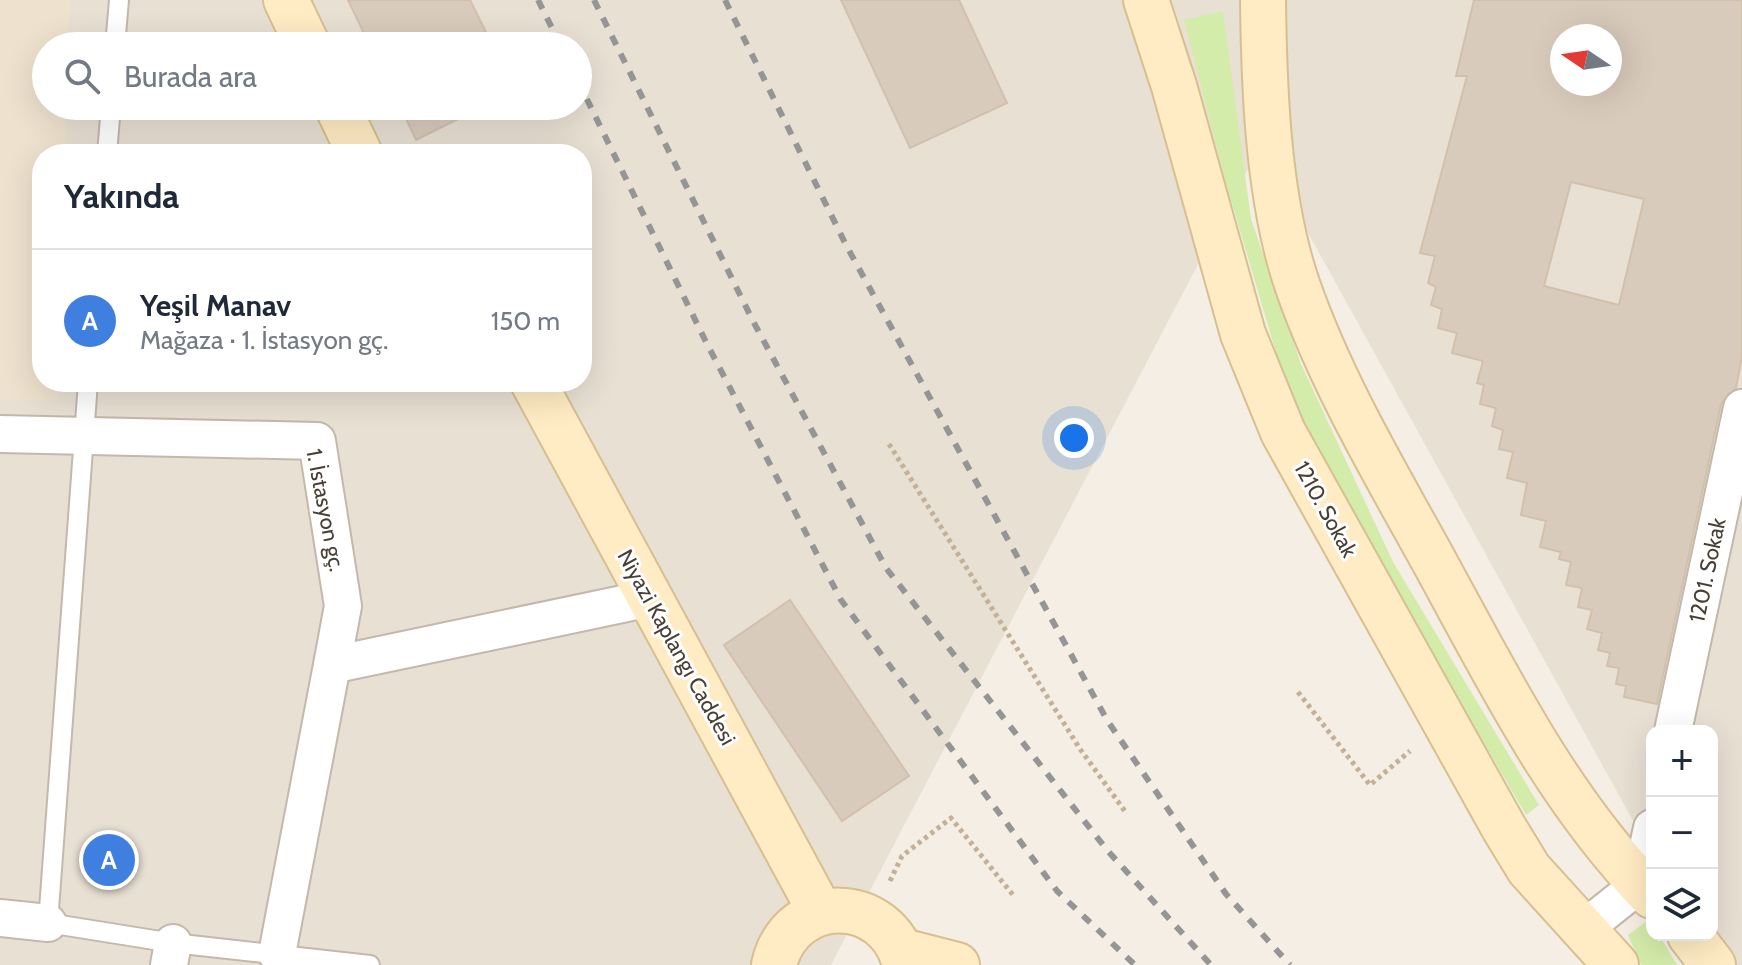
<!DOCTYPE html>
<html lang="tr">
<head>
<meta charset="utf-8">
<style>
  body { margin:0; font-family:Cabin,sans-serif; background:#f6f6f7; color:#1f2937 }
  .controls { position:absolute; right:24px; bottom:24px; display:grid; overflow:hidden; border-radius:16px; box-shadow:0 8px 32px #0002 }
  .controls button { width:72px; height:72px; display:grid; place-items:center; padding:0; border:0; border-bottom:2px solid #e0e1e3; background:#fff; color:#1f2937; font:40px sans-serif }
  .compass { position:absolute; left:1550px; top:24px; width:72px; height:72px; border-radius:50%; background:#fff; box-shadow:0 8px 32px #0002; rotate:283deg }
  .you { position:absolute; left:1074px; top:438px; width:28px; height:28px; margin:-20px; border:6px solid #fff; border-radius:50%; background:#1a73e8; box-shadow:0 0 0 12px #1a73e833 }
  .badge { display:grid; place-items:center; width:52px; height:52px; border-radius:50%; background:#b45309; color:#fff; font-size:26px; font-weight:700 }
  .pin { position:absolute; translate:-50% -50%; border:4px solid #fff; box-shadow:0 2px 8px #0006 }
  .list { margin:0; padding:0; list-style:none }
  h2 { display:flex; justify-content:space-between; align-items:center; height:104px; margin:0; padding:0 32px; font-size:34px }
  h2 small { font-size:26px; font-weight:400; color:#747a83 }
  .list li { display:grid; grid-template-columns:52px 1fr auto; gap:24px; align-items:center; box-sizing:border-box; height:144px; padding:0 32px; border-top:2px solid #e0e1e3 }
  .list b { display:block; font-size:30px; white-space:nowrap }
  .list p { margin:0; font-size:26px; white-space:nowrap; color:#747a83 }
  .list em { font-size:26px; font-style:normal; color:#747a83 }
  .icon { flex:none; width:44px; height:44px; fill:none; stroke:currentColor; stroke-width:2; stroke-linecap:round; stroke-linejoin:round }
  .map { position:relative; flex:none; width:1742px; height:965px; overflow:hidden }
  .search { position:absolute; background:#fff; box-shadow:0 8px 32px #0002; left:32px; top:32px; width:560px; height:88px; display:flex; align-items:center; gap:20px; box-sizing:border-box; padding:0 28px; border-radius:44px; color:#747a83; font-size:30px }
  .panel { position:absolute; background:#fff; box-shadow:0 8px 32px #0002; left:32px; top:144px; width:560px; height:248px; border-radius:32px }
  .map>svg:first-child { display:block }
</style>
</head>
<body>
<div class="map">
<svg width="1742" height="965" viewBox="0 0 1742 965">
  <rect width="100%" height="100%" fill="#f4eee5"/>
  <path fill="#e8e0d3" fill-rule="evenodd" d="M0,0H1742V965H1712V731H1652V855L1260,146L831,965H0ZM1562,36H1610V84H1562ZM46,46H578V106H46ZM42,154H582V382H42Z"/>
  <path fill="#eee2ce" d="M0,0H70L68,46H46V106H67L65,154H42V382H59V400L0,399Z"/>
  <path fill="#d4ecaa" d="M1223,11L1251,219L1301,364L1393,562L1539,805L1526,815L1353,519L1287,390L1226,183L1184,20Z
    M1650,919L1652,935H1659L1677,965H1641L1628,935Z"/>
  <path fill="#d9cbbc" stroke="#d2c0ac" stroke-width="2" fill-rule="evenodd" d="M348,0H470L493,46H370Z
    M841,0H959L1007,103L910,148Z
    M1474,0H1742V356L1736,388L1721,404L1657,704L1624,697L1626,686L1616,684L1619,668L1607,666L1610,653L1598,650L1602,633L1587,629L1592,610L1578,607L1582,588L1566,585L1571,562L1559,559L1561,552L1540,547L1546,521L1521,515L1527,483L1507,478L1513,452L1499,449L1503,430L1492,426L1496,408L1480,404L1484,385L1477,383L1483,361L1452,353L1457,333L1438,328L1442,309L1431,305L1436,287L1428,283L1435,256L1420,253L1467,76H1456ZM1562,36H1610V84H1562ZM1571,182L1644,199L1619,305L1544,286Z
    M400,106H484L416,140Z
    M790,600L909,776L842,821L724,645Z"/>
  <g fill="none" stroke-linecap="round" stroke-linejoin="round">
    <defs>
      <path id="lane" d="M115,46L119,0
        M107,154L111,106
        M88,382L48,923L173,943L370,965"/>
      <path id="street" d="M0,434L317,441L343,606L332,665L651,598
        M1673,731L1742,408
        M0,918L48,923
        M1586,927L1640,884L1652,828
        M277,954L332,665
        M169,965L173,943"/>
      <path id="secondary" d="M286,0L308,46
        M1146,0L1174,86L1243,334L1283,432L1504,828L1529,869L1616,965
        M1263,0C1264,90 1268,201 1298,287C1332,384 1386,474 1435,563C1499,680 1558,800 1652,896
        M337,106L360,154
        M533,382L821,913
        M1690,935L1713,965
        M902,951L957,965
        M774,965C791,892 888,893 905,965"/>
    </defs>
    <use href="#lane" stroke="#c3b8aa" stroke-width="22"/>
    <use href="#street" stroke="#c3b8aa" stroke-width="40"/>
    <use href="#secondary" stroke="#d7bf91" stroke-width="48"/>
    <path stroke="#c3b097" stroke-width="5" stroke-dasharray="4 4" stroke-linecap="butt" d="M889,444L1080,749L1127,814
      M1298,692L1370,785L1410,751
      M890,881L902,856L951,818L1013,895"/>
    <use href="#lane" stroke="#fff" stroke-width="18"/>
    <use href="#street" stroke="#fff" stroke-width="36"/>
    <use href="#secondary" stroke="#ffecc4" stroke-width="44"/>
    <path stroke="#959595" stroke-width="6" stroke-dasharray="10 10" stroke-linecap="butt" d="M538,0L561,46
      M594,0L753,321L886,568L1107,850L1211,965
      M725,0L846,245L1107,720L1226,894L1290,965
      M578,81L706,342L841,600L1057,891L1135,965"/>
  </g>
  <g text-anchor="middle" stroke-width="6" stroke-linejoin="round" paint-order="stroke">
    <g font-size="22" fill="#473e34" stroke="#fff">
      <text transform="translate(1326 509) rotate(61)" y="8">1210. Sokak</text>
      <text transform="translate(326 510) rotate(79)" y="8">1. İstasyon gç.</text>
      <text transform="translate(1707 570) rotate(-78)" y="8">1201. Sokak</text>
      <text transform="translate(677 647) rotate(61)" y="8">Niyazi Kaplangı Caddesi</text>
    </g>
  </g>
</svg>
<div class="controls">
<button>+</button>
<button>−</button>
<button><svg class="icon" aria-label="layers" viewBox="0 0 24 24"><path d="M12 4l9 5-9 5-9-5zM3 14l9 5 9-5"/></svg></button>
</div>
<svg class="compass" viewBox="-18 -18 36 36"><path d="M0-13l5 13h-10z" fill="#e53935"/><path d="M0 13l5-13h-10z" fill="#747a83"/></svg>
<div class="you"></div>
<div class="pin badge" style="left:109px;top:860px;background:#3f7fe0">A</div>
<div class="search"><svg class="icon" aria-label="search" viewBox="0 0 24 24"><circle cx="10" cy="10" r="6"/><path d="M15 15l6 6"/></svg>Burada ara</div>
<section class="panel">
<h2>Yakında<small></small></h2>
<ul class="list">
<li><span class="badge" style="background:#3f7fe0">A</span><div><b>Yeşil Manav</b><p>Mağaza · 1. İstasyon gç.</p></div><em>150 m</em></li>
</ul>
</section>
</div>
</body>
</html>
